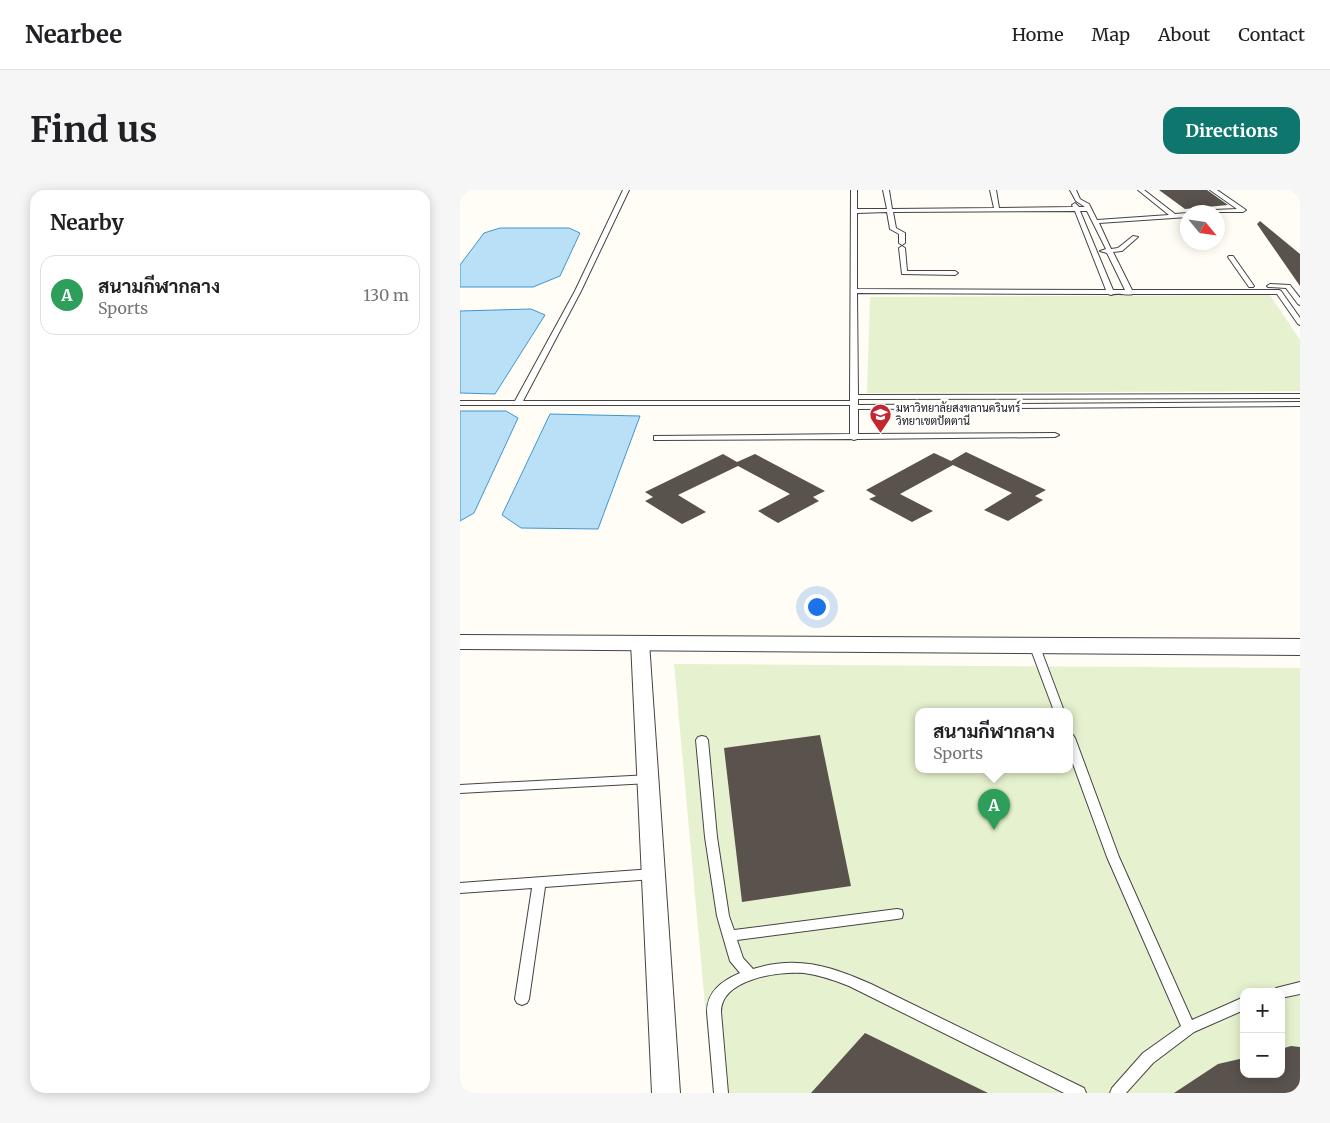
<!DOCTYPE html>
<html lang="en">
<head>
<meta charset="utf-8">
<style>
  body { margin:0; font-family:Merriweather,Sarabun,serif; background:#f6f6f6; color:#202124 }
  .controls { position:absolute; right:15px; bottom:15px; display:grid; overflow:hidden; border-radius:10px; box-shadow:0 2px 12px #0003 }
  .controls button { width:45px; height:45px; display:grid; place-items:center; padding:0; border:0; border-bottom:1px solid #e0e0e0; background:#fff; color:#202124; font:25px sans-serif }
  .compass { position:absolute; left:720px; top:15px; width:45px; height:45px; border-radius:50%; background:#fff; box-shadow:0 2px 12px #0003; rotate:119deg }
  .you { position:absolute; left:356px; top:416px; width:18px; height:18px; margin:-12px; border:4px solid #fff; border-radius:50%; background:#1a73e8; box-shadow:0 0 0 8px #1a73e833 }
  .badge { display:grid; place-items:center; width:32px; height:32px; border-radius:50%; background:#0f766e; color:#fff; font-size:16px; font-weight:700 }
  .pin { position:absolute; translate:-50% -41px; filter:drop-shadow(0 1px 2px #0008) }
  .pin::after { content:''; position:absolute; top:26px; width:18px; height:15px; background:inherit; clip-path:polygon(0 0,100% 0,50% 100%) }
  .popup { position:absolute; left:455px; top:518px; width:158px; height:65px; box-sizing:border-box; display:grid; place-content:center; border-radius:10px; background:#fff; filter:drop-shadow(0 1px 4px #0005); font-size:16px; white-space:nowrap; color:#757577 }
  .popup b { font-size:19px; color:#202124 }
  .popup::after { content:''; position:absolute; left:50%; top:100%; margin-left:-10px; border:10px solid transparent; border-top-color:#fff }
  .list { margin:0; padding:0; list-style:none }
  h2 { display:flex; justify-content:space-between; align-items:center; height:65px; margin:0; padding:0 20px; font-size:21px }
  h2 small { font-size:16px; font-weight:400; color:#757577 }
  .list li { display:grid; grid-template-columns:32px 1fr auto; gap:15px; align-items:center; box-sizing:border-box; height:80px; margin:0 10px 10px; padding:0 10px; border:1px solid #e0e0e0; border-radius:15px }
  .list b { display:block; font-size:19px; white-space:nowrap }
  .list p { margin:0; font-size:16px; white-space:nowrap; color:#757577 }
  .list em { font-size:16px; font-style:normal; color:#757577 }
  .map { position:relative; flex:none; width:840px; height:903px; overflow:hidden; border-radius:15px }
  header { display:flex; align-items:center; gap:30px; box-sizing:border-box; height:70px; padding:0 25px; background:#fff; border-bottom:1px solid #e0e0e0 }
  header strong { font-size:24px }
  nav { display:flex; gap:28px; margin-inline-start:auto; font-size:18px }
  .intro { display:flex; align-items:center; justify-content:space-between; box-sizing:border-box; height:120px; padding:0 30px }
  h1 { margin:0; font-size:35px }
  .button { padding:12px 22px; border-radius:15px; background:#0f766e; color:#fff; font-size:18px; font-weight:700 }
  main { display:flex; gap:30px; padding:0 30px }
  aside { flex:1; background:#fff; border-radius:15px; box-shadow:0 2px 12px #0003 }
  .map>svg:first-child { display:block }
</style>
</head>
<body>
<header>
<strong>Nearbee</strong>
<nav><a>Home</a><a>Map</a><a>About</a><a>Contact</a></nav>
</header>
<div class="intro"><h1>Find us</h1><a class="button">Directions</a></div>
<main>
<aside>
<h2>Nearby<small></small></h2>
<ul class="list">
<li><span class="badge" style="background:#2e9e5b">A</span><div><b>สนามกีฬากลาง</b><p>Sports</p></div><em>130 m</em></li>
</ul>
</aside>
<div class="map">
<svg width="840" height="903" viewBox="0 0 840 903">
  <rect width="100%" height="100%" fill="#fffdf5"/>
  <path fill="#e6f2cf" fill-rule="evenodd" d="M810,105L840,150V201L407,203L410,107Z
    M214,474L840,478V903H253ZM459,521H609V579H459ZM784,802H821V884H784Z"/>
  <path fill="#b9e0f7" stroke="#3f96cf" d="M40,38H109L120,43L100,86L73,97H0V75L24,43Z
    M71,119L85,125L35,204L0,203V121Z
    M0,221H46L58,228L14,323L0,331Z
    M90,224L180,226L138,339L61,338L42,325Z"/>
  <path fill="#5a524d" d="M699,0H747L768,15L725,19Z
    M800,31L840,64V96L797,34Z
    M506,262L586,300L575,306L583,310L548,331L524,320L552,303L493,275L440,304L473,321L452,332L409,309L416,306L406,300L474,263L491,271Z
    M263,264L277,272L295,264L365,301L353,307L359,311L318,333L298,321L330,304L278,276L218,305L246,322L222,334L185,311L193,307L185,302Z
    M360,545L391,696L282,712L264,558Z
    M405,843L528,903H351Z
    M831,856L840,857V900L830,903H714L758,874L784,868V884H821V859Z"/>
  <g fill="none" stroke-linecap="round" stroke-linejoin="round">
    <defs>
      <path id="service" d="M163,0H169L121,101L63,211H390L391,0H397V19H427L423,0H429L432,19L534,18L530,0H536L539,18L613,17L612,15L615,13L619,17H625L616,11L610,0H616L620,9L629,14L637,30L709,25L678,0H684L715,24L728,23V27L639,33L651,59L658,58L673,46L678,47L662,61L653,62L672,100H819L821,101L840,128V135L838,134L817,104H673C667,106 658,102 651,105L648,104L397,103L398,205L840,204V208L398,209V215L840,212V216L398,219V244L595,243L599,245L595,247L397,249L394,250L391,249L197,250H194V246L390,244V215H0V211H55L115,101ZM615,21L646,100L397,99V23L427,22L430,39L439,44V53L442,55L445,53V43L436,38L433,22ZM620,21H627L646,59L640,61L647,63L665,100H653Z
        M750,0H757L786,20L783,22H752L754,20L777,19Z
        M442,56L445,58L447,81H495L498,83L495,85L442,84L439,58Z
        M769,66H773L794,96L793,97H789L768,67Z
        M810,94L830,95L840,108V115L838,114L826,98L808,97L807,96Z
        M575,454L580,457L604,521H594L570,457Z
        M609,544L613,545L615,548L659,667L732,830L784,807V820L734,842L693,873L666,903H650L652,898L683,863L721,836L647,667L609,563Z
        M242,546L246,547L248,550L257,647L269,726L274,740L437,719L442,720L443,724L442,728L437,729L277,750L283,768L293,779C336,765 371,776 411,794L624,898L626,903H604L389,796C374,790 359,785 344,783C319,781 261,789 261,822L268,903H254L247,822C247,801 262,791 280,783L270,771L257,726L245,647L236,550L238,547Z
        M190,585L194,586L196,589L194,592L190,593L0,603V595Z
        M193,679L197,681L199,684L197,687L193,689L85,697L69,809L67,813L62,815L57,813L55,809L72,698L0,703V693Z
        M840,792V804L821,808V802H814L816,798Z"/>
      <path id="minor" d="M180,446L187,448L189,452L220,903H192L171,452L173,448Z"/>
      <path id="tertiary" d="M0,445L840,449V465L0,459Z"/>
    </defs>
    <use href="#service" stroke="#444" stroke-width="2"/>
    <use href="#minor" stroke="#444" stroke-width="2"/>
    <use href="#tertiary" stroke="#444" stroke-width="2"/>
    <use href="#service" fill="#fff" fill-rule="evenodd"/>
    <use href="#minor" fill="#fff" fill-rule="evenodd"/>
    <use href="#tertiary" fill="#fff" fill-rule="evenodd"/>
  </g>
  <defs>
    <symbol id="university-pin" viewBox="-11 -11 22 30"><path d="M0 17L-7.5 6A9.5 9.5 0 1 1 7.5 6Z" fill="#c4262e" stroke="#fff"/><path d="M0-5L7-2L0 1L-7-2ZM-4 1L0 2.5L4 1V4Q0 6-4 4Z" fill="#fff"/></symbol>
  </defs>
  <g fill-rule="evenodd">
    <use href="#university-pin" x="408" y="212" width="25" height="34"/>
  </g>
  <g text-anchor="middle" stroke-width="5" stroke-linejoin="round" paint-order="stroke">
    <g font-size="11" fill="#111" stroke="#fff" text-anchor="start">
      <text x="436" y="222">มหาวิทยาลัยสงขลานครินทร์<tspan x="436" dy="13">วิทยาเขตปัตตานี</tspan></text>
    </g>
  </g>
</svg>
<div class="controls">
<button>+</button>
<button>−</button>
</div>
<svg class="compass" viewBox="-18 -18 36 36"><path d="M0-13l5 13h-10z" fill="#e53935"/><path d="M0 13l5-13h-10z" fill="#757577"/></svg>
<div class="you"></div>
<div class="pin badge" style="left:534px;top:640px;background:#2e9e5b">A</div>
<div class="popup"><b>สนามกีฬากลาง</b>Sports</div>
</div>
</main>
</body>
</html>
